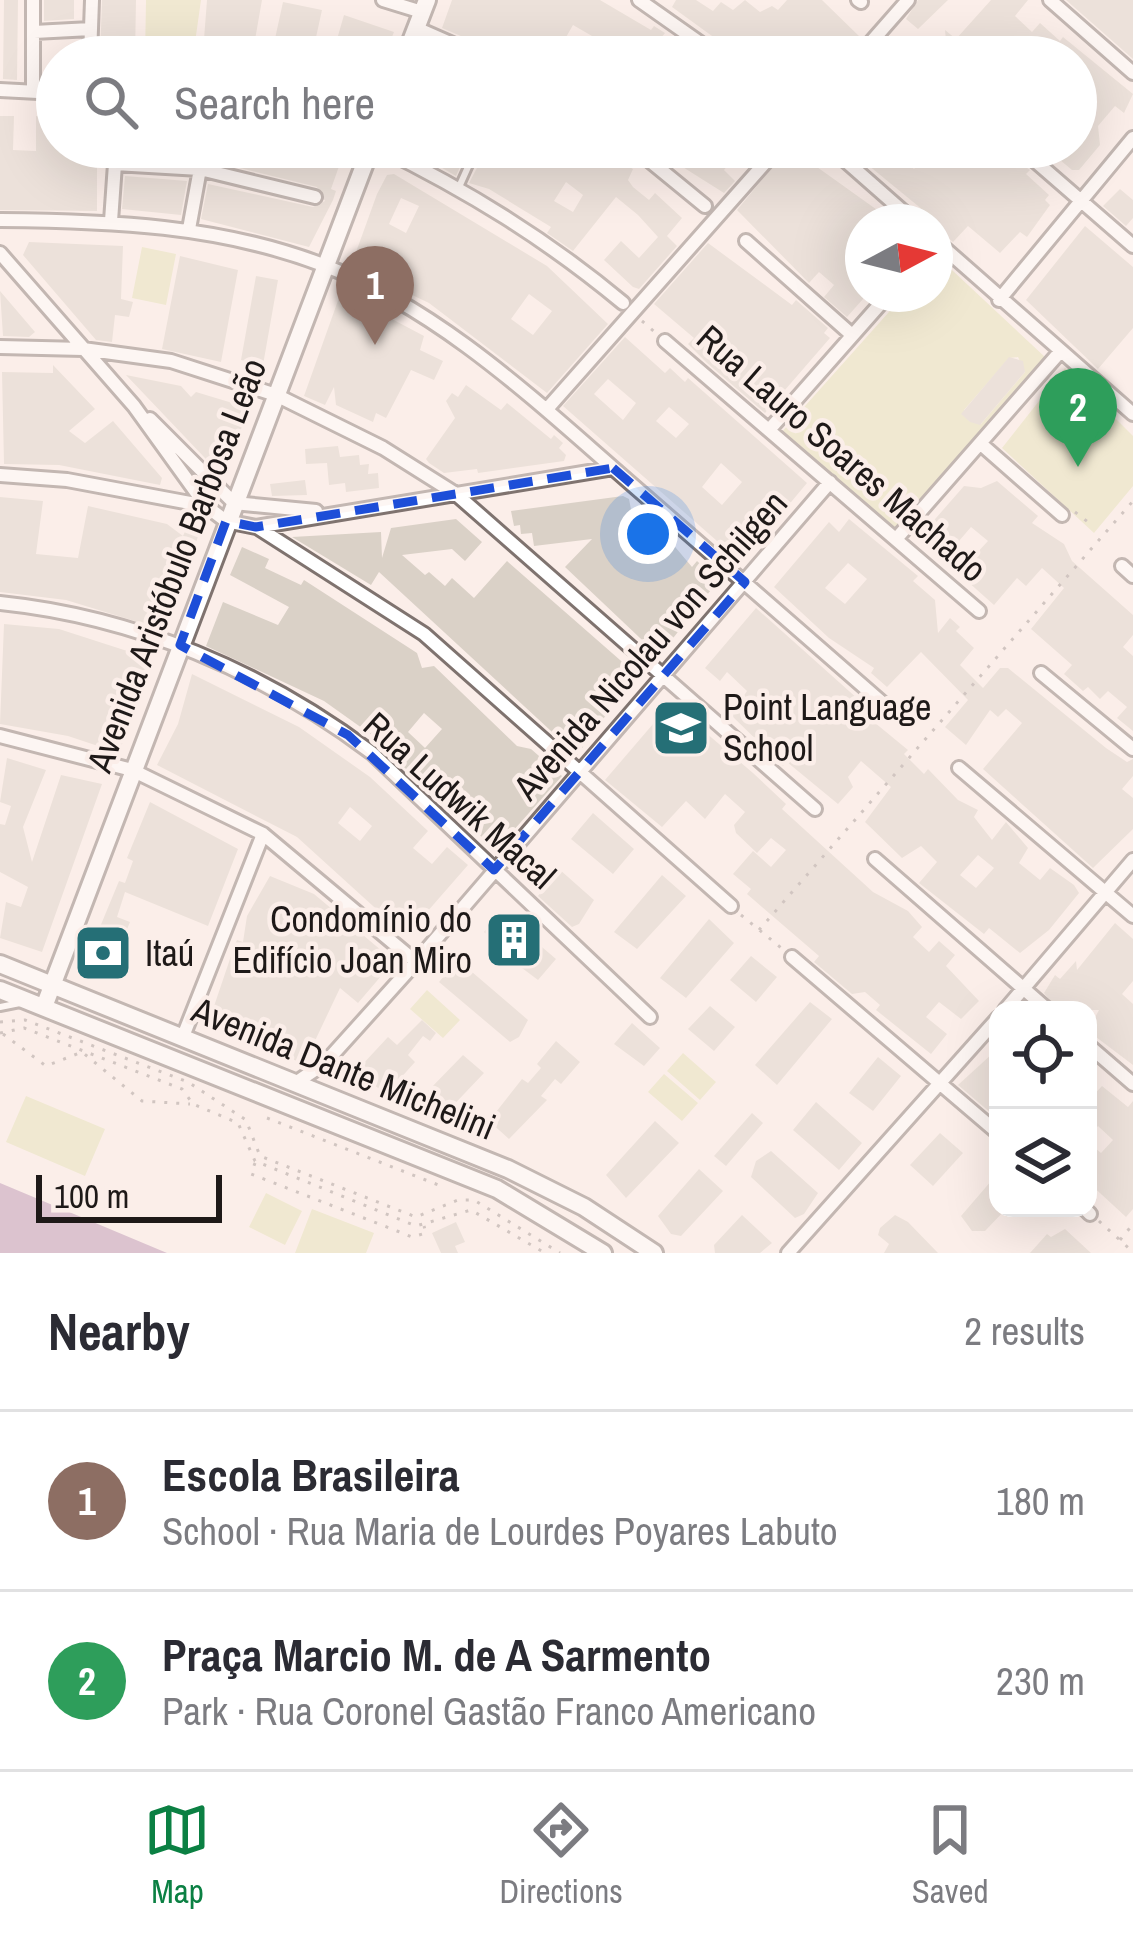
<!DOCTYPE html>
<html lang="en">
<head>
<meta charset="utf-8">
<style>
  body { margin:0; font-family:"Archivo Narrow",sans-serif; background:#f2f2f3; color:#2b2b33 }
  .controls { position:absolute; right:36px; bottom:36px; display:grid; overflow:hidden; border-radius:24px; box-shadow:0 12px 48px #0002 }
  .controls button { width:108px; height:108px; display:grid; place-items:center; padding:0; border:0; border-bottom:3px solid #e1e1e2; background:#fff; color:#2b2b33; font:60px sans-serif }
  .compass { position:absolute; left:845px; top:204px; width:108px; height:108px; border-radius:50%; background:#fff; box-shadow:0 12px 48px #0002; rotate:83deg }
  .scale { position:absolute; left:36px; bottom:30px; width:186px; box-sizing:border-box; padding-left:12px; border:6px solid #1e1918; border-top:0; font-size:33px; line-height:42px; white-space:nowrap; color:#1e1918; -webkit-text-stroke:9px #fbeee9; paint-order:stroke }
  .you { position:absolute; left:648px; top:534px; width:42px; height:42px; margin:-30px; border:9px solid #fff; border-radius:50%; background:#1a73e8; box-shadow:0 0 0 18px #1a73e833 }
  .badge { display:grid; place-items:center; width:78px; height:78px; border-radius:50%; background:#0b8043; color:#fff; font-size:39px; font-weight:700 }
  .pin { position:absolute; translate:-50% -99px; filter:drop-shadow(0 3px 6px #0008) }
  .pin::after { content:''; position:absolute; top:63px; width:42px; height:36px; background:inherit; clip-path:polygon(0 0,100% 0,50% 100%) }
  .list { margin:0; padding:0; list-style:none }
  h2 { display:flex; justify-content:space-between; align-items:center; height:156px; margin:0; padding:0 48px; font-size:51px }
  h2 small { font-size:39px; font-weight:400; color:#7c7c81 }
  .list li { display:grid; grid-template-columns:78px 1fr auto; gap:36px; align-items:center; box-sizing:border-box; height:180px; padding:0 48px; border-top:3px solid #e1e1e2 }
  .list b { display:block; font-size:45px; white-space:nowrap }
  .list p { margin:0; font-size:39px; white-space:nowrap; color:#7c7c81 }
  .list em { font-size:39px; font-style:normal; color:#7c7c81 }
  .icon { flex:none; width:66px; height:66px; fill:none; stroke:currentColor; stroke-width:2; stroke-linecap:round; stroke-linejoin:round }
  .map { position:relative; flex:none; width:1133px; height:1253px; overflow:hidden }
  .search { position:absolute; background:#fff; box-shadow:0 12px 48px #0002; left:36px; right:36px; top:36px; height:132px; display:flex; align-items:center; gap:30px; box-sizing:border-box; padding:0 42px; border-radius:66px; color:#7c7c81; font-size:45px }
  .sheet { height:516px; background:#fff }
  nav { display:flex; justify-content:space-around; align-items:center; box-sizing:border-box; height:168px; border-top:3px solid #e1e1e2; background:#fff; font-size:33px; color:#7c7c81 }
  nav a { display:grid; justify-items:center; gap:6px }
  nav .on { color:#0b8043 }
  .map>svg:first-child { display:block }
</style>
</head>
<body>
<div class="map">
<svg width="1133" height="1253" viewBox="0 0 1133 1253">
  <rect width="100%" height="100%" fill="#fbeee9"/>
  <path fill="#e2e0b4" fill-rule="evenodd" d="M146,0H201L193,57H145Z
    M142,247L176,254L166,305L132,298Z
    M938,257L1045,357L893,532L780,434L905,294H935ZM1018,357L1025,372L981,424L969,421L964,410L1009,358Z
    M1065,368L1133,436V486L1094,533L1002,448Z
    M427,990L460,1020L443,1038L410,1009Z
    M683,1053L716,1082L700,1100L667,1071Z
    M664,1074L698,1103L682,1121L648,1092Z
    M26,1096L105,1129L85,1176L6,1142Z
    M266,1193L302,1211L285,1245L249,1227Z
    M312,1209L374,1233L366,1253H295Z"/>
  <path fill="#b68fb0" d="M0,1183L167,1253H0Z"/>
  <path fill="#dad1c7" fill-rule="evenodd" d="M4,0H18L17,80L3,79Z
    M44,0H74V19L44,21Z
    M102,0H136L135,57H100Z
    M207,0H262L252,57L203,52Z
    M452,0H600L651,30L654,26L665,33L661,38L688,57H580L592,36L573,25L561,46L580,57H510L442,28Z
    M676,0H696L713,11L721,2L733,10L745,0L760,12L772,6L778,10L787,0H822L861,38L848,57H741L672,7Z
    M918,0H948L918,29L906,19Z
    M991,0H1028L1015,16L1032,32L1040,23L1060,41L1063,37L1133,94L1124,113L1115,106L1098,126L1100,145L1079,170H1072L1053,154L1059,147H1076V134L1084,125L1076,118V101L1082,94L1076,89V57H942L947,51L945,30L956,39Z
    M1066,0H1133V59Z
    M283,2L322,10L313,51L301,48L299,57H271Z
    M344,15L394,32L384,57L333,53Z
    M0,116H14L13,150L36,151V116L57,118V147H105L104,166H97V211L0,210Z
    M223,147H319L343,155L331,189L336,191L333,200L309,247L201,219L208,184L313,207L325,201L317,187L212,161L215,150Z
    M406,147H469L456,176Z
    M488,147H596L609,154L633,169L628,180L633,187L649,200L655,193L682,218L667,236L677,246L639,289L633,287L604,260L621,241L639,258L658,237L638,215L616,197L573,251L547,233L551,227L489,189L469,183ZM566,182L583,195L573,212L554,201Z
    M651,147H743L724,170L735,181L724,193Z
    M789,147L894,222H863V299L847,317L824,297L834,285L819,272L809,283L737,210Z
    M866,147H891L914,169L933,147H997L1030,170L1026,174L1049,195L1045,200L1050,205L1027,237L1020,232L1000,253L968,226L953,242L936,228L940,224L857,156Z
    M394,174L547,266L608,324L547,393L429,303L351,266L377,194L387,175ZM401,198L419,206L406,233L389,224ZM529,294L552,311L533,335L511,319Z
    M125,176L187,181L181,215L122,209Z
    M1120,189L1133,200V218L1126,226L1103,206Z
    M1085,226L1133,267V328L1098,369L1026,300Z
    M29,242L123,246L121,299L133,302L129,317L115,315L112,342L96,340L23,255Z
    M708,243L792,305L796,300L828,328L824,333L830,338L765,413L707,363L688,344L694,338L654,304Z
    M180,256L238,270L221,362L162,349Z
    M256,276L278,280L263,365L241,360Z
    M0,291L35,332L29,337L3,336Z
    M341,292L424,336L420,350L443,361L434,380L411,370L386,418L376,413L373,422L336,405L334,387L325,405L304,396Z
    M625,337L665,373L670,368L685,382L688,378L807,483L741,562L563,406ZM608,379L636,403L623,420L594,394ZM669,407L689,424L676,438L656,421ZM721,463L742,482L722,505L702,487Z
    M1009,357L1023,361L1025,372L980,425L970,422L961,414Z
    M53,365L95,409L69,431L85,443L113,421L162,478L160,485L59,465L4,464L2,372L53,373Z
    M126,375L181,386L191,397L196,392L249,408L223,477Z
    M466,385L501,410L507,403L551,439L554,435L563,443L559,448L566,455L564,461L478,473L477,469L444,473L429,463L426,459L455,418L446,401L452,393L458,397Z
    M338,446L340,457L359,455L360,465L369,464L368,474L378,473L379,488L346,492L345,483L329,485L327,463L306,464L305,449Z
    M305,480L307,495L272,496L270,484Z
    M997,481L1038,516L1032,523L1064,544L1072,561L1133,615V635L1123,647L1133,656V731L1117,718L1127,707L1108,691L1100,699L1088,687L1083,691L1064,674L1072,665L1031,629L1064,588L1042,568L1026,586L1017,578L994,605L958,573L988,541L971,527L953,548L929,526L964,486L981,488Z
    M623,496L629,499L634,525L643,519L660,529L692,567L697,561L718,581L659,656L565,567L592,539L534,546L532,533L521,534L520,525L514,526L511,511Z
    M0,497L43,501L36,554L78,558L88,506L167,524L183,536L186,529L199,534L164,630L66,600L0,592Z
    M456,519L482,542L465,561L452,549L402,555L425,575L429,572L445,586L452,578L474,598L507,561L636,674L577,755L379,572L371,585L292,537L381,532L382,558L391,528Z
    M849,519L918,576L913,581L935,600L938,633L950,618L960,627L956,631L974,648L960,665L983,688L1000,668H1008L1106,748L1127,762L1133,759V776L1122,789L1133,798V829L1093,868L983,769L1022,723L1006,709L998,717L990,710L966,745L945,727L968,700L921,652L887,687L871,673L874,668L829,638L774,587L829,522L839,532ZM848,563L867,579L845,604L825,588Z
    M242,547L269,559L265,568L301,585L304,580L417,653L422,668L434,666L517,746L531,749L562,776L496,850L395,759L390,748L324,701L206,646L223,602L278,625L289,607L230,575ZM424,713L442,729L425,748L408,732Z
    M756,608L868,708L863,713L908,750L904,754L924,774L928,769L958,800L978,810L974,817L992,840L1006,822L1028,848L1019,863L1040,880L1050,868L1074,885L1079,893L1049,930L1020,953L989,928L984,934L919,883L937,862L921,846L902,858L865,822L891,787L861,761L848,777L853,787L838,804L787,762L783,766L731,715L747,691L727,672L720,681L705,668ZM978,855L994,868L976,888L960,875Z
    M4,624L59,629L152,659L119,753L68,736L0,724Z
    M192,674L299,727L370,777L428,831L413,848L432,864L447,847L468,865L406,936L297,837L157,765L178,724ZM350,807L372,826L360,841L338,823Z
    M671,703L753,773L786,804L782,809L873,892L908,911L922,927L913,937L929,952L939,941L955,955L946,966L979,1001L961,1019L939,1002L926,1017L947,1034L931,1054L876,1010L880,1005L865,992L852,994L814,962L819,956L747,894L751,889L733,874L753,851L771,867L786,850L771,838L757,853L736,833L734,825L745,812L725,794L705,819L686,801L662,827L605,780Z
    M7,758L46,770L23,827L32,862L61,775L102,784L42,952L0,938L6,902L21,907L28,887L0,872V824L5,825L11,806L0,802Z
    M150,802L238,849L208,926L125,892L117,917L130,922L107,978L83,968L119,881L125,883L133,861L127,858Z
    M593,813L634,849L613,874L571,839Z
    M552,869H559L594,900L579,924L572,927L538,896L542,891L537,886Z
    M662,875L686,896L637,949L614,932Z
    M270,876L314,894L394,961L358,1003L340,988L304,1064L208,1024L233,950L237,940L243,942L247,916Z
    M501,912L556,959L538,980L502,953L505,950L484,932Z
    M709,919L734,943L686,998L660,978Z
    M1115,923L1133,939V981L1122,994L1133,1004V1065L1088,1031L1099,1010H1058L1044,993L1055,975L1060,979L1076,961L1077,970Z
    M751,956L777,977L756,1002L730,980Z
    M458,960L528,1020L519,1037L510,1042L439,982Z
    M810,1002L832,1019L777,1085L755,1065Z
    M710,1006L735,1027L714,1051L688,1029Z
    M422,1020L436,1033L430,1041L423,1036L408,1055L415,1062L389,1091H382L361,1075V1066L388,1037L397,1045Z
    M632,1023L660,1048L644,1066L614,1044Z
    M556,1041L580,1062L561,1084L555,1079L541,1096L547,1100L509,1139L489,1121L522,1079L528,1083L541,1068L537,1064Z
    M993,1053L998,1058V1119L958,1085Z
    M463,1055L484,1073L445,1114L426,1100V1093Z
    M878,1057L901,1076L873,1111L849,1093Z
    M1102,1086L1128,1107L1133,1101V1209L1126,1217L1088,1182V1142L1101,1153L1113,1140L1098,1126L1088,1137V1101Z
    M816,1102L862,1143L839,1170L793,1130Z
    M752,1113L763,1123L726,1166L714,1156Z
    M655,1121L679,1143L626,1198L606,1175Z
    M940,1133L963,1153L933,1186L910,1165Z
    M771,1151L818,1193L804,1214L795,1218L751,1177L756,1161Z
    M699,1169L723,1191L681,1236L671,1234L658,1216Z
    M998,1173V1208H1007L985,1231H972L961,1216Z
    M742,1215L772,1243L760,1253H715L714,1245Z
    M895,1215L908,1222L938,1253H884L889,1244L878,1235L880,1228Z
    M456,1222L465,1242L455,1246L458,1253H441L432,1233Z
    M1065,1229L1091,1253H1030L1047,1234L1051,1237Z"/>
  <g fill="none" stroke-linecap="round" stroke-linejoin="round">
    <defs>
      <path id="lane" d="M459,187L477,147
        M0,1007L20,1003"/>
      <path id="street" d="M383,0L422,12
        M639,0L720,57
        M858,0L861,2
        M1050,0L1133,73
        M416,28L482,57
        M34,32L91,29
        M912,53L917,57
        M90,57L92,0
        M858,57L908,0
        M0,90L57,93
        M33,92V0
        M378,147C468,191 546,239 623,303
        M633,147L705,206
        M1019,147L1133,246
        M831,148L915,222
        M0,220C110,221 219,225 323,265C434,307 526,392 613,468C707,550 801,632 895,714
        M111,221L115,164L200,169L315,197
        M189,229L204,147
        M935,240L1133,414
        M746,241L852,335
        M0,253L134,406L206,506L226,521L256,527L613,468
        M999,300L1133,138
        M665,341L979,611
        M0,347L83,349L171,361L276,395L383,448L456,494L815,809
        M547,409L779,147
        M150,419L234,503L316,511
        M769,430L889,294
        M981,444L1062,515
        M0,475L67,480L206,506
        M257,527L424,634L731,906
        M897,538L1059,353
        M1122,566L1133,576
        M0,603C135,617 263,671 372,753L650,1017
        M1041,673L1133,749
        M0,736L132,770L263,834L416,962
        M959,768L1133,916
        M875,859L1048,1010
        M792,957L998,1133
        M1005,1010L1133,860
        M182,1039L263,834
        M1088,1045L1133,1084
        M294,1084L325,1063L416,962L830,482
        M1084,1208L1090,1214
        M788,1253L998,1018"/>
      <path id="secondary" d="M405,57L427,0
        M0,964L508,1169L584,1207L654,1253
        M0,990L497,1189L603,1253
        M44,1007L371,147"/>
    </defs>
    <use href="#lane" stroke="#7f736f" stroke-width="12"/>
    <use href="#street" stroke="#7f736f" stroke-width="18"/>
    <use href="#secondary" stroke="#7f736f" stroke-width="22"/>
    <path stroke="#9d9390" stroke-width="3" stroke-dasharray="3 9" stroke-linecap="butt" d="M642,321L657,334
      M1075,512L1088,522
      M741,915L785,951
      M759,930L1133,501
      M0,1022L25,1020L188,1082L246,1120L260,1156L416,1217L458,1200H474L560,1253
      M0,1033L24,1028L182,1089L193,1104L238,1123L255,1161L416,1226L471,1210L545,1253
      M3,1034L46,1066L82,1052L142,1101L190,1104
      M267,1118L441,1186
      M255,1163L251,1174L397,1231L412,1237L426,1233L424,1226
      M1099,1221L1133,1252
      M1120,1240L1133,1224"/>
    <use href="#lane" stroke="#fff" stroke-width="6"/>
    <use href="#street" stroke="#fff" stroke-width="12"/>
    <use href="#secondary" stroke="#fff" stroke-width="16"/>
  </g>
  <path d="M0 0H1133V1253H0ZM613,468L745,582L494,870L348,735L180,645L226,521L256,527Z" fill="#fbeee9" fill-opacity=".55" fill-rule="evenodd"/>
  <path fill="none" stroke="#1d4ed8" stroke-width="9" stroke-dasharray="24 15" stroke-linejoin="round" d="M613,468L745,582L494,870L348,735L180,645L226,521L256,527Z"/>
  <defs>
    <symbol id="school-square" viewBox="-11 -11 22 22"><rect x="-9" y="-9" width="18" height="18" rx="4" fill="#256f76" stroke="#fbeee9"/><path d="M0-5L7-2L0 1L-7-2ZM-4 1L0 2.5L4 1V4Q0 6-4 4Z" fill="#fff"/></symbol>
    <symbol id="building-square" viewBox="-11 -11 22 22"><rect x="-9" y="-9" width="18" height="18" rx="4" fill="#256f76" stroke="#fbeee9"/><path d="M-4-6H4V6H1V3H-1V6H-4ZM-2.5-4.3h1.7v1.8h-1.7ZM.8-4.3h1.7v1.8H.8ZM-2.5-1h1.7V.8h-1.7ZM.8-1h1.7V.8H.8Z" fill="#fff"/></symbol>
    <symbol id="bank-square" viewBox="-11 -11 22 22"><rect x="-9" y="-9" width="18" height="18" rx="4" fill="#256f76" stroke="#fbeee9"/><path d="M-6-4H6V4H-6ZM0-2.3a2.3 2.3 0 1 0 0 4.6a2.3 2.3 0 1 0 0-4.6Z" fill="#fff"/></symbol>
  </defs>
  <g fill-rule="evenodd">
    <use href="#school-square" x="648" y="695" width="66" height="66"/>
    <use href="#building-square" x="481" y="907" width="66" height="66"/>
    <use href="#bank-square" x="70" y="920" width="66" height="66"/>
  </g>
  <g text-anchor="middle" stroke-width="9" stroke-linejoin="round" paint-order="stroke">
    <g font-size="36" fill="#1e1918" stroke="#fbeee9">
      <text transform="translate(842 453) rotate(41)" y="13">Rua Lauro Soares Machado</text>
      <text transform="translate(176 565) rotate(-69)" y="13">Avenida Aristóbulo Barbosa Leão</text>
      <text transform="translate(650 645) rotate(-49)" y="13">Avenida Nicolau von Schilgen</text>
      <text transform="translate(460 800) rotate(42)" y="13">Rua Ludwik Macal</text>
      <text transform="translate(344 1068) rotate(22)" y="13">Avenida Dante Michelini</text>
    </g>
    <g font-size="36" fill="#1e1918" stroke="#fbeee9" text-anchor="start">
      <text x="723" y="720">Point Language<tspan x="723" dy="41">School</tspan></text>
      <text x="472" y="932" text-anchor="end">Condomínio do<tspan x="472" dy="41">Edifício Joan Miro</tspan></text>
      <text x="145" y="966">Itaú</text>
    </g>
  </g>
</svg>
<div class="controls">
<button><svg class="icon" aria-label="locate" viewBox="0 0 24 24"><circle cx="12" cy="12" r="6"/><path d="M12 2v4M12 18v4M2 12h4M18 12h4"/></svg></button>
<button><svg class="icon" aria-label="layers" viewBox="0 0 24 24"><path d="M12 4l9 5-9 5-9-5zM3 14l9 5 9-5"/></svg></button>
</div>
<svg class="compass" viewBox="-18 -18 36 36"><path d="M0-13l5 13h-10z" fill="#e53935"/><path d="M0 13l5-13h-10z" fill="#7c7c81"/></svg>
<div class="scale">100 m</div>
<div class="you"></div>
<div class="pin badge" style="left:375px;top:345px;background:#8d6e63">1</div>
<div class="pin badge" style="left:1078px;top:467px;background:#2e9e5b">2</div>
<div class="search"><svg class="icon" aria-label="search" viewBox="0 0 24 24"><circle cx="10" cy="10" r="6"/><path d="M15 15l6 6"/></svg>Search here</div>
</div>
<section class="sheet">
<h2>Nearby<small>2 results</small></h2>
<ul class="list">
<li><span class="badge" style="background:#8d6e63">1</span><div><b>Escola Brasileira</b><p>School · Rua Maria de Lourdes Poyares Labuto</p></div><em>180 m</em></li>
<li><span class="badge" style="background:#2e9e5b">2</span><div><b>Praça Marcio M. de A Sarmento</b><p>Park · Rua Coronel Gastão Franco Americano</p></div><em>230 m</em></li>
</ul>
</section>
<nav>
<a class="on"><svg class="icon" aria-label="map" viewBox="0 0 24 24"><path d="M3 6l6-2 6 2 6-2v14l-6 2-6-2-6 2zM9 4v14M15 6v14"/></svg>Map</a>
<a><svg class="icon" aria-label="directions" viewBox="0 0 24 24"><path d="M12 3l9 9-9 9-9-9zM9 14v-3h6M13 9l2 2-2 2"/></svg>Directions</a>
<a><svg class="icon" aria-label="saved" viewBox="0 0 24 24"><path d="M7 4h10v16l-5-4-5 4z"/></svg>Saved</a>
</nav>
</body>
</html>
